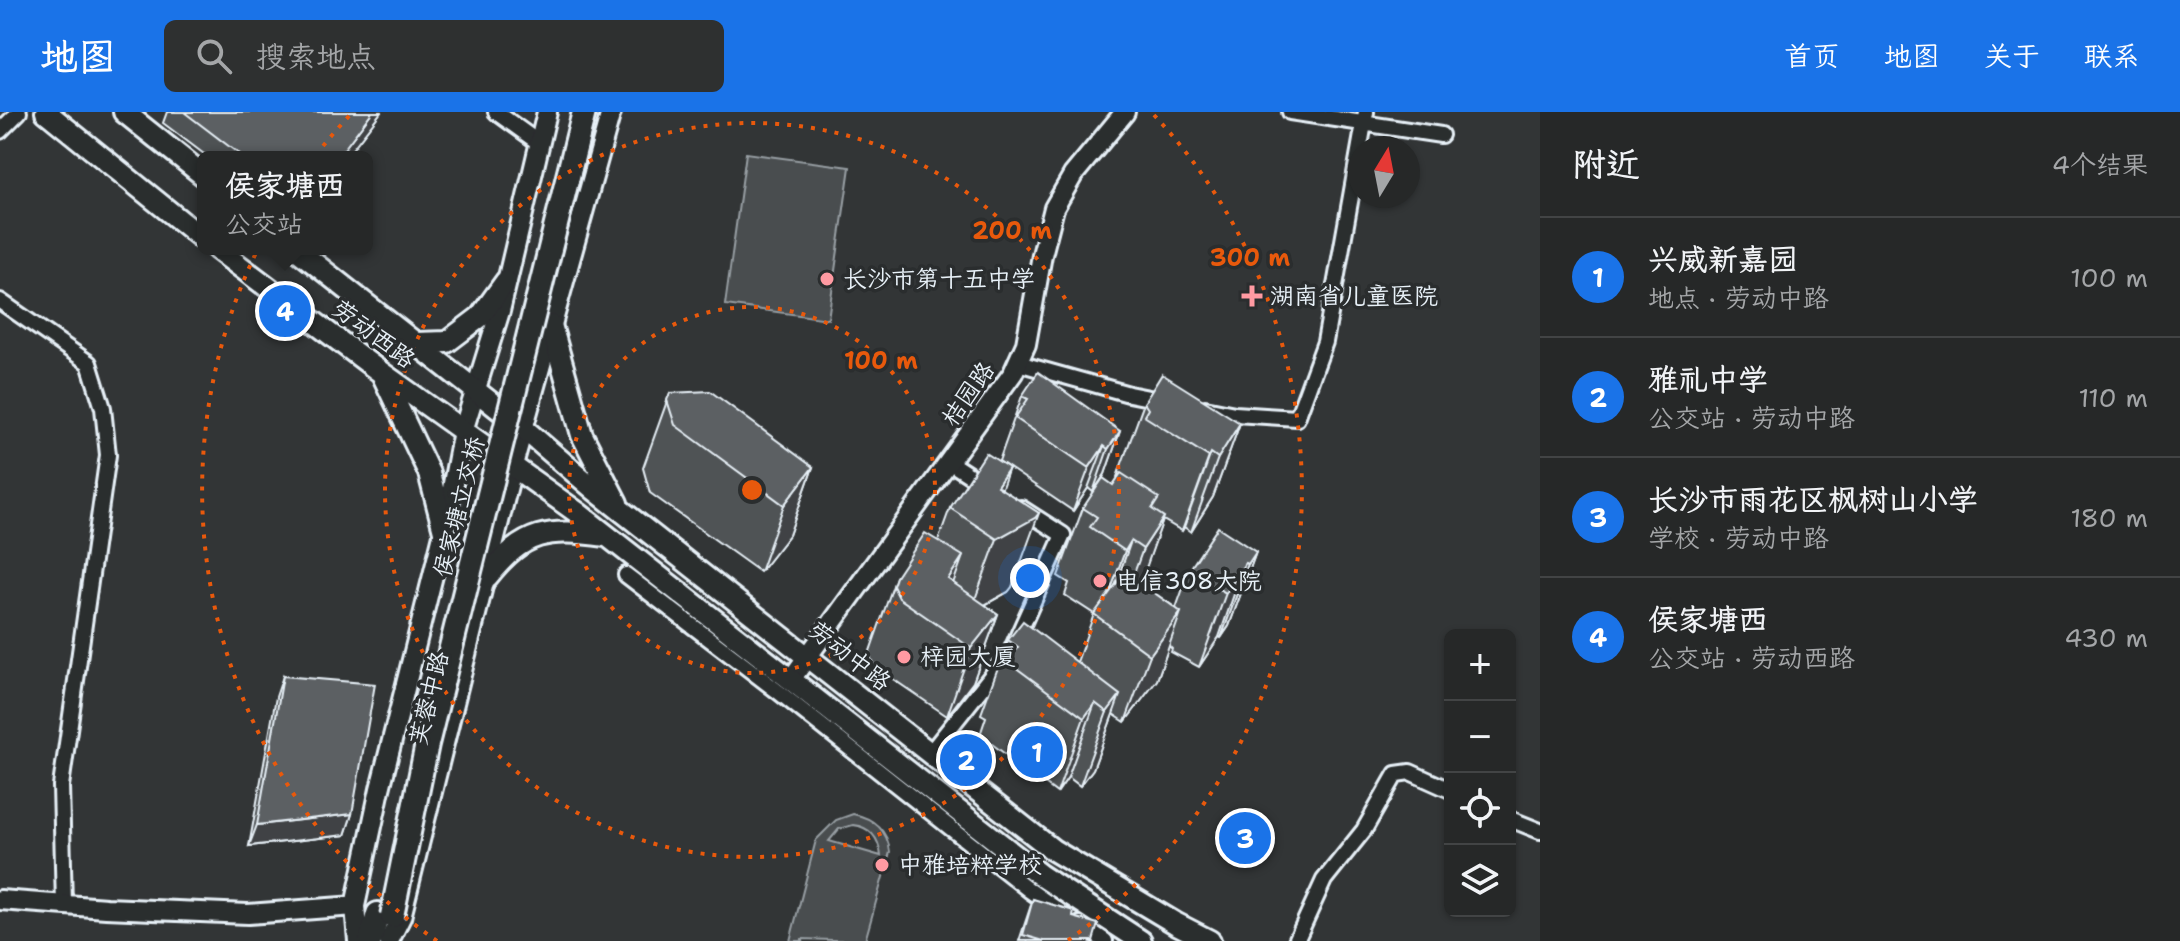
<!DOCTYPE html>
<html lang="zh">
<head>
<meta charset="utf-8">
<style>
  body { margin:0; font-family:"Shantell Sans","LXGW WenKai TC",sans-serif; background:#2e3030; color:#f1f3f6 }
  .controls { position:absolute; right:24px; bottom:24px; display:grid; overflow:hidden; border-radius:12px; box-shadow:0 2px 6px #0004 }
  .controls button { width:72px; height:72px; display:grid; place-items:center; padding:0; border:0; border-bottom:2px solid #424445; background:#262828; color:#f1f3f6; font:40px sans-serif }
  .compass { position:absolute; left:1348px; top:24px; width:72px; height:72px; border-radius:50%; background:#262828; box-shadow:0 2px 6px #0004; rotate:10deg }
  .you { position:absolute; left:1030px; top:466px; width:28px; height:28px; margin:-20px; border:6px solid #fff; border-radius:50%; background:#1a73e8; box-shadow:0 0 0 12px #1a73e833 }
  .badge { display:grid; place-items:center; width:52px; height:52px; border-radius:50%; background:#1a73e8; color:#fff; font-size:26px; font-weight:700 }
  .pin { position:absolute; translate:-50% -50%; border:4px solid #fff; box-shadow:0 2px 8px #0006 }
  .popup { position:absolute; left:197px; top:39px; width:176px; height:104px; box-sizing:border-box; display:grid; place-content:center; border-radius:12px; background:#262828; filter:drop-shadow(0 2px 6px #0005); font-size:26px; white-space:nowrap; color:#a4a6a8 }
  .popup b { font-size:30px; color:#f1f3f6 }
  .popup::after { content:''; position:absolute; left:50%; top:100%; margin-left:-16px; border:16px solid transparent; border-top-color:#262828 }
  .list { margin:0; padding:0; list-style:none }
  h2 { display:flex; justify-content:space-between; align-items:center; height:104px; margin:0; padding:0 32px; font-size:34px }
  h2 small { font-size:26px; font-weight:400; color:#a4a6a8 }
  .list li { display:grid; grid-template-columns:52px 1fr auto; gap:24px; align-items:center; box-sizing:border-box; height:120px; padding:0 32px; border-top:2px solid #424445 }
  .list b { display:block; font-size:30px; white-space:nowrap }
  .list p { margin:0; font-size:26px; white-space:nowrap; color:#a4a6a8 }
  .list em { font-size:26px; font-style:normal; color:#a4a6a8 }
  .icon { flex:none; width:44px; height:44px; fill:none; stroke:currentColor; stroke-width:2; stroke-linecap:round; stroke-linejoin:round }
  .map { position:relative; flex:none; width:1540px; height:829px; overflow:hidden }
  header { display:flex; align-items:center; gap:48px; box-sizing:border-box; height:112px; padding:0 40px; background:#1a73e8; color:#fff }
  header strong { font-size:38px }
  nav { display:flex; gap:44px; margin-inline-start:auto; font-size:28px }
  .search { width:560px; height:72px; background:#2e3030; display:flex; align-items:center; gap:20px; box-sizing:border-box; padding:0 28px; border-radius:12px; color:#a4a6a8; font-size:30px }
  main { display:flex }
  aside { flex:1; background:#262828 }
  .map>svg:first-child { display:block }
</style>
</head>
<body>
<header>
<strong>地图</strong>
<div class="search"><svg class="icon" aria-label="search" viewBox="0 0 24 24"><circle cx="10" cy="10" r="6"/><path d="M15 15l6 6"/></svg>搜索地点</div>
<nav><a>首页</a><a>地图</a><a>关于</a><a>联系</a></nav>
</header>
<main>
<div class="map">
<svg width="1540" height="829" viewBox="0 0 1540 829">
  <rect width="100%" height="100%" fill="#323536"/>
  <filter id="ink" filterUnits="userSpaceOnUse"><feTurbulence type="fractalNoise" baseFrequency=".0125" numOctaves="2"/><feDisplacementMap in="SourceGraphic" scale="16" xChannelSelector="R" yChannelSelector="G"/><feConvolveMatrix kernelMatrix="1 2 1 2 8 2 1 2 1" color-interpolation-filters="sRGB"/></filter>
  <g filter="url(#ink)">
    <path fill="#494d4f" stroke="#989fa4" stroke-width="2" fill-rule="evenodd" d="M746,41L850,55L828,207L725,193Z
      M853,702C874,706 888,719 890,740L865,829L802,827V829H790L816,728L836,708ZM853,713C871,715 879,726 881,744L829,729L839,717Z"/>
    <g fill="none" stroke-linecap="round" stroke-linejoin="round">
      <defs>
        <path id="minor" d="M496,0L539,31
          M1290,0L1441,23
          M0,19L19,0
          M0,189L89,251L103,296L108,343L61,674L64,793
          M1018,251L1129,282L1164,289
          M1205,296L1235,302L1297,306L1325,230L1366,0
          M949,350L986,374
          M626,463L780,581L1029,778L1062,801
          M930,641L1011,539L1063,423L1021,396
          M1510,707L1540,719
          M1080,812L1105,829
          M1296,829L1324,768L1364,718L1396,662L1410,660L1450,678"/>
        <path id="tertiary" d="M792,566L1013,261L1026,232L1042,143L1054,96L1073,63L1125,0
          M0,788L106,796L248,802L355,794
          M358,829L355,794L380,677L444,419L463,319L500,199L547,0
          M389,829L401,805L513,353L611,0"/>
        <path id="secondary" d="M46,0L203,127
          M124,0L203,63
          M217,137L375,256L578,401L1040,763L1141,829
          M296,137L523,316L595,378L1053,738L1175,811L1210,829
          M551,213L582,323L617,391
          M416,231L447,230L480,205L506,169
          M383,264L429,361L444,419
          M487,465C525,418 547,416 606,424"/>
        <path id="primary" d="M370,829L378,802"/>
      </defs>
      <use href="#minor" stroke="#e8f1f8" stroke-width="20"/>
      <use href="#tertiary" stroke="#e8f1f8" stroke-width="24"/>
      <use href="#secondary" stroke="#e8f1f8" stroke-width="26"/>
      <use href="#primary" stroke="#e8f1f8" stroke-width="28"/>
      <use href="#minor" stroke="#2a2d2e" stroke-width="14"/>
      <use href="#tertiary" stroke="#2a2d2e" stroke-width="18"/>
      <use href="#secondary" stroke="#2a2d2e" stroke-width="20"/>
      <use href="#primary" stroke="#2a2d2e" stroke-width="22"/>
      <defs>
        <path id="primary-bridge" d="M392,804L427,632L584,0"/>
      </defs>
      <use href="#primary-bridge" stroke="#e8f1f8" stroke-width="28" stroke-linecap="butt"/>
      <use href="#primary-bridge" stroke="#2a2d2e" stroke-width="22"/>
    </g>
    <path fill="#4f5355" stroke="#e8f1f8" stroke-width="2" d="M167,0H381L346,45H208L163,11Z
      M670,281L813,355L789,423L760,460L650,381L643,356Z
      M1022,284L1120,319L1105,362L1093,380L1088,376L1073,399L999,349Z
      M1144,291L1240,311L1213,385L1191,420L1184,415L1182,419L1163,408L1140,471L1176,496L1190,457L1256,440L1229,514L1221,526L1219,525L1199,555L1171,540L1172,537L1169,534L1157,568L1125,610L1113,602L1093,657L1080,674L1068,665L1057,681L980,623L986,605L981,602L1008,528L1077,550L1094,502L1065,483L1069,471L1058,464L1083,396L1113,373L1118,366L1117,365Z
      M1002,376L1012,475L1008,480L985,493L998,502L973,570L947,604L874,554L869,542L896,465L938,429L950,396Z
      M283,564L352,702L345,723L249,734L276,585Z
      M1033,787L1073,805L1093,829H1019Z"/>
    <path fill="#404345" stroke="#e8f1f8" stroke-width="2" d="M372,0H381L346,45H338Z
      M1240,311L1213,385L1191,420L1218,346Z
      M1120,319L1105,362L1093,380L1108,337Z
      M1104,334L1088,376L1073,399L1089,356Z
      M1211,341L1184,415L1182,419L1209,345Z
      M813,355L789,423L760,460L784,393Z
      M1009,356L986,420L997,374Z
      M1039,401L1012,475L1008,480L970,501L997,427Z
      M1164,405L1140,473L1118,505L1143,437Z
      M1131,429L1107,497L1100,507L1125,439Z
      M1256,440L1229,514L1221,526L1248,452Z
      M963,444L938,513L948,467Z
      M1245,451L1219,525L1199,555L1226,481Z
      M1181,500L1157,568L1125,610L1150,543Z
      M998,502L973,570L947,604L971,536Z
      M1120,583L1093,657L1080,674L1107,600Z
      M1095,591L1068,665L1057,681L1084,606Z
      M352,702L345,723L249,734L257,713Z"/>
    <path fill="#5c6063" stroke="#e8f1f8" stroke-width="2" d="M184,0H372L338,45H243Z
      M1038,260L1120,319L1108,337L1104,334L1089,356L1015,306L1028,287L1022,284Z
      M1162,262L1240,311L1218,346L1211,341L1209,345L1144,304L1148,297L1144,291Z
      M710,279L813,355L784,393L675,313L667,288L670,281Z
      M986,341L1009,356L997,374L1039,401L1035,406L997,427L950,396Z
      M1121,361L1159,386L1152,397L1164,405L1143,437L1131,429L1125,439L1090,415L1097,405L1083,396L1103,366L1113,373Z
      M1218,415L1256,440L1248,452L1245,451L1226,481L1198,466L1200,463L1190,457Z
      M925,421L963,444L948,467L998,502L971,536L899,486L893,474L896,465Z
      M1125,460L1181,500L1150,543L1094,502Z
      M1023,509L1120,583L1107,600L1095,591L1084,606L1007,549L1018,535L1008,528Z
      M283,564L375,572L352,702L257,713Z
      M1033,787L1074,799L1073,805L1098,812L1093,829H1044L1023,823Z"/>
  </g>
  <g fill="none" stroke="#e8590c" stroke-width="4" stroke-dasharray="4 8">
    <circle cx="752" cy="378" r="183"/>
    <circle cx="752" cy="378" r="367"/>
    <path d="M437 829A550 550 0 0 1 350 3M1154 3A550 550 0 0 1 1067 829"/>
  </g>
  <g fill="#ff9aa2" stroke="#2a2d2e" stroke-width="3">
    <circle cx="827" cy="167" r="8"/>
    <path d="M1248 172h8v8h8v8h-8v8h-8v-8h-8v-8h8z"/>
    <circle cx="1100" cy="469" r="8"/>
    <circle cx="904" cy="545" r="8"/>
    <circle cx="882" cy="753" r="8"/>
  </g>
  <g text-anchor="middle" stroke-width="7" stroke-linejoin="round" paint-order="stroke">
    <g font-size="24" fill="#e8f1f8" stroke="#2a2d2e" text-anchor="start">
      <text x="843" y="175">长沙市第十五中学</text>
      <text x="1270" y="192">湖南省儿童医院</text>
      <text x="1116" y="477">电信308大院</text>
      <text x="920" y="553">梓园大厦</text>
      <text x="898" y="761">中雅培粹学校</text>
    </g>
    <g font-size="24" fill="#e8f1f8" stroke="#2a2d2e">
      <text transform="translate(374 222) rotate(37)" y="8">劳动西路</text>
      <text transform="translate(968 282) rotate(-55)" y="8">桔园路</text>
      <text transform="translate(459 395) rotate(-76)" y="8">侯家塘立交桥</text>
      <text transform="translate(850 544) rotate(38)" y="8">劳动中路</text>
      <text transform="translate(429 586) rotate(-76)" y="8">芙蓉中路</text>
    </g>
  </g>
  <circle cx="752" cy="378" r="12" fill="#e8590c" stroke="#2a2d2e" stroke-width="4"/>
  <g font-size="24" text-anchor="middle" font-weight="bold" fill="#e8590c" stroke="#2a2d2e" stroke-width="7" stroke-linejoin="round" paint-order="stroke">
    <text x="1012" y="127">200 m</text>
    <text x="1250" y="154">300 m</text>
    <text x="881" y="257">100 m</text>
  </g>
</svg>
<div class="controls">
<button>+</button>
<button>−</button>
<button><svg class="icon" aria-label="locate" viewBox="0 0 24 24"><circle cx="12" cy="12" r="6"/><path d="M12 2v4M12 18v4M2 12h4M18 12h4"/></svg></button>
<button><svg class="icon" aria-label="layers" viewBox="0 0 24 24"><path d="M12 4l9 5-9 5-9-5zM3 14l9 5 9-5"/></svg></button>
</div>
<svg class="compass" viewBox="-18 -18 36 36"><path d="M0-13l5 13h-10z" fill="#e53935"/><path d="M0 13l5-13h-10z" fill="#a4a6a8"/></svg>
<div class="you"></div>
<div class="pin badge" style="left:1037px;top:640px">1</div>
<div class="pin badge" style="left:966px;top:648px">2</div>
<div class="pin badge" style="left:1245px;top:726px">3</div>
<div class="pin badge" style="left:285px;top:199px">4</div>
<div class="popup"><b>侯家塘西</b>公交站</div>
</div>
<aside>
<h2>附近<small>4个结果</small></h2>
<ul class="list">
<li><span class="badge">1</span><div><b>兴威新嘉园</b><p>地点 · 劳动中路</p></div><em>100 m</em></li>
<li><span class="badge">2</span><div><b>雅礼中学</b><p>公交站 · 劳动中路</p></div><em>110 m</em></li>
<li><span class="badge">3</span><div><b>长沙市雨花区枫树山小学</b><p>学校 · 劳动中路</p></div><em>180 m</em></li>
<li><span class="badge">4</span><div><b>侯家塘西</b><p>公交站 · 劳动西路</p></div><em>430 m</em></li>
</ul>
</aside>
</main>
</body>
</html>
